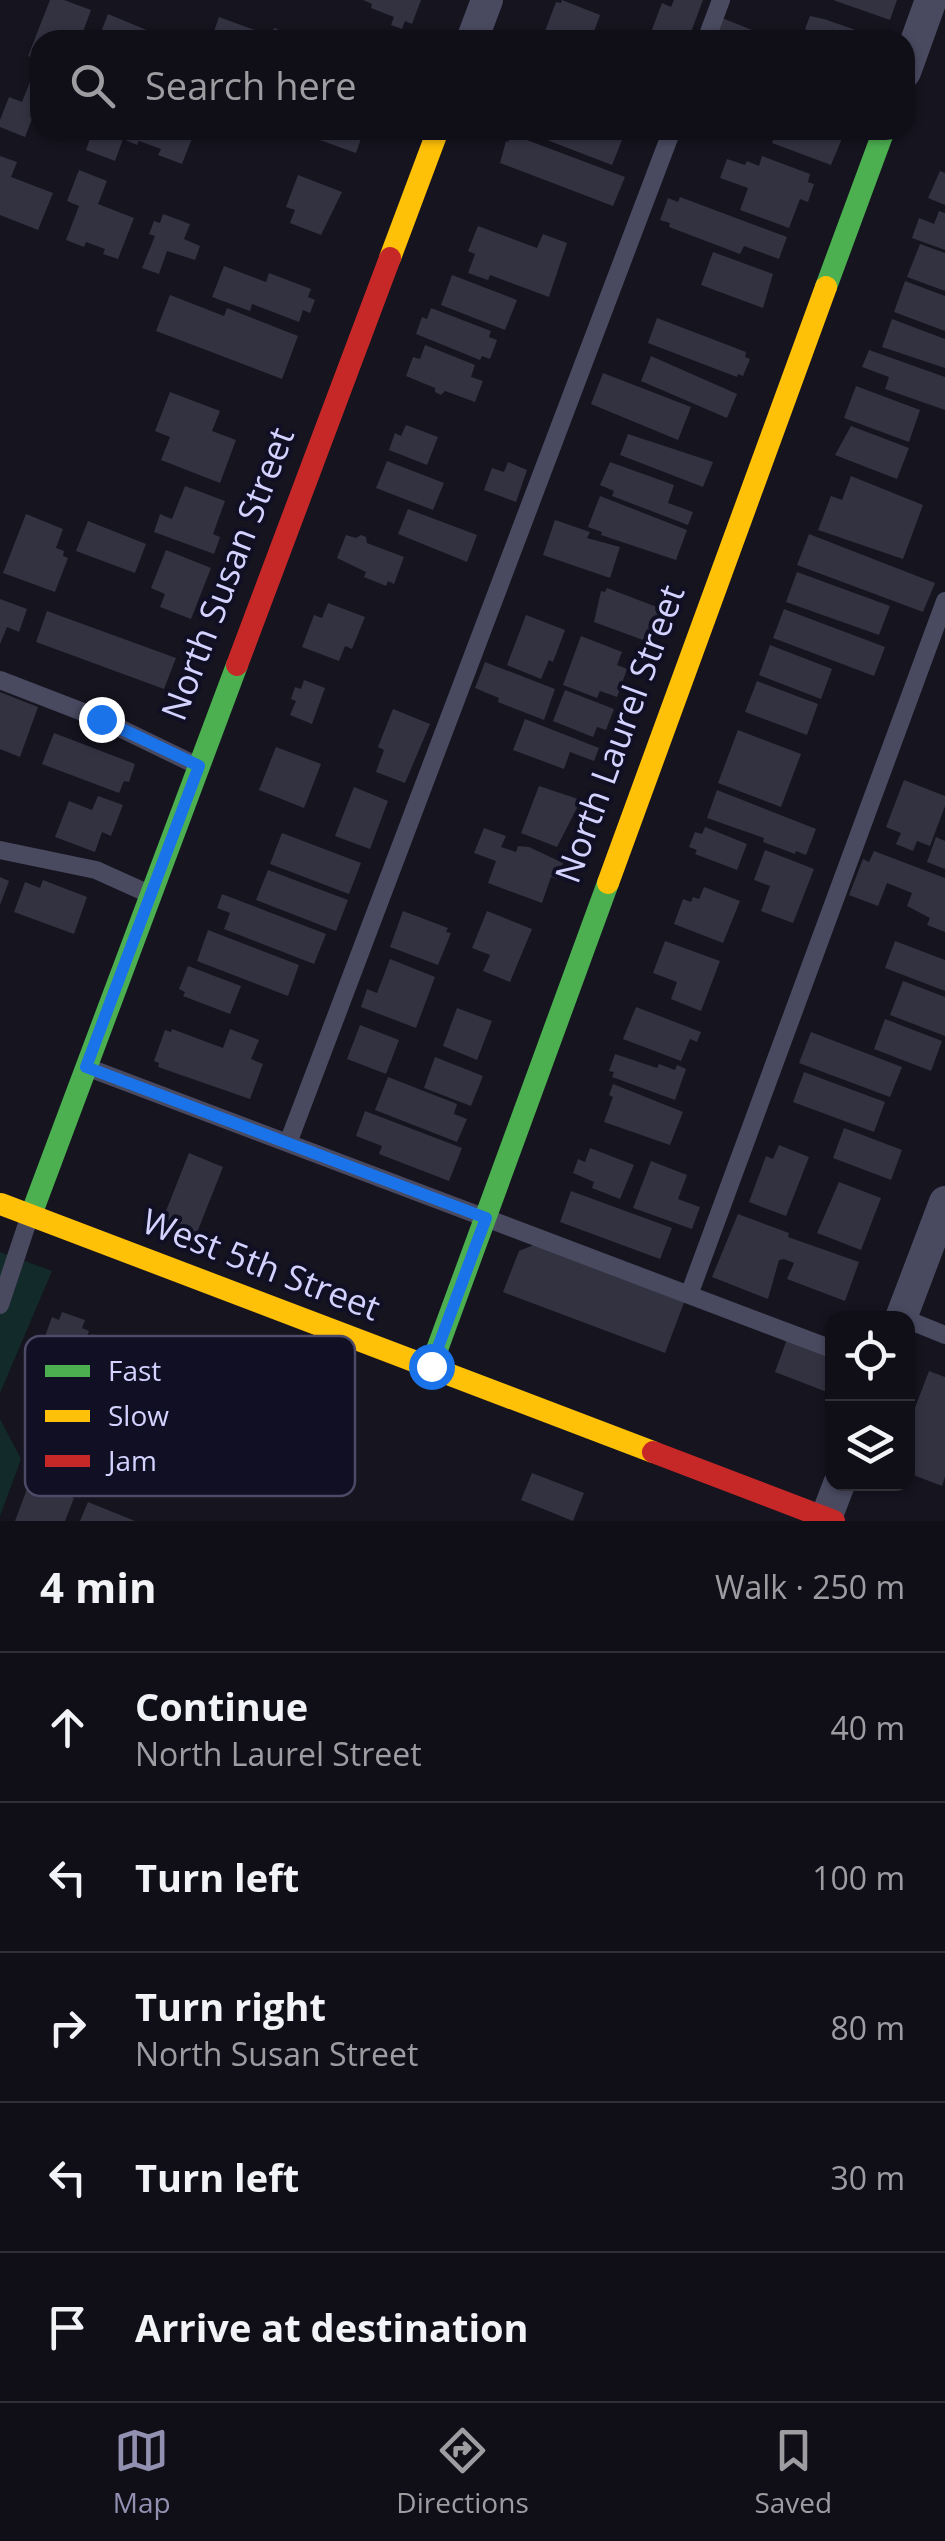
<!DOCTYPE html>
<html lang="en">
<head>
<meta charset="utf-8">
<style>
  body { margin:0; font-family:"Open Sans",sans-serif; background:#191820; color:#f1f3f6 }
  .controls { position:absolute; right:30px; bottom:30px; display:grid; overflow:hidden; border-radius:20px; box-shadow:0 2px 8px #0004 }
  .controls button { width:90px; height:90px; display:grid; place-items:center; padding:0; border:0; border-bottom:2px solid #302f36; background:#100f17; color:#f1f3f6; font:50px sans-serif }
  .stop { position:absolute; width:30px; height:30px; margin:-22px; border:8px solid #1a73e8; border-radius:50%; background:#fff }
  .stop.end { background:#1a73e8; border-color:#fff; box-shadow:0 2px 10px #0008 }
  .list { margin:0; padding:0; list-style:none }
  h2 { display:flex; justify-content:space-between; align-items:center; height:130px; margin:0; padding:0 40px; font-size:42px }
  h2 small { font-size:32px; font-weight:400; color:#9c9ca1 }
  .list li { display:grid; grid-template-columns:65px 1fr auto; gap:30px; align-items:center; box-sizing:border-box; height:150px; padding:0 40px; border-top:2px solid #302f36 }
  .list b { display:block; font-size:38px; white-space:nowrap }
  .list p { margin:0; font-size:32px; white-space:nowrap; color:#9c9ca1 }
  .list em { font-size:32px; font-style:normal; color:#9c9ca1 }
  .icon { flex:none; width:55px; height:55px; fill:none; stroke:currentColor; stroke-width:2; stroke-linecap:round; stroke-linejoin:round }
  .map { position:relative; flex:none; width:945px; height:1521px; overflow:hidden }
  .search { position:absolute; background:#100f17; box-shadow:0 2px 8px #0004; left:30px; right:30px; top:30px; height:110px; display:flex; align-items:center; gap:25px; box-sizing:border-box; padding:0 35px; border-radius:30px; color:#9c9ca1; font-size:38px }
  .sheet { height:880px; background:#100f17 }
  nav { display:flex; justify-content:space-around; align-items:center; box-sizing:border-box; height:140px; border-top:2px solid #302f36; background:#100f17; font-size:28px; color:#9c9ca1 }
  nav a { display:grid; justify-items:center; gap:5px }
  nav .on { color:#9190b1 }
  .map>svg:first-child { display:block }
</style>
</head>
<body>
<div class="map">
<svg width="945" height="1521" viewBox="0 0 945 1521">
  <rect width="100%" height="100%" fill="#15141f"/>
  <path fill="#122a29" d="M0,1252L52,1271L0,1393Z
    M0,1419L21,1459L0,1516Z"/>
  <path fill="#333241" d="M50,0H64L91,10L80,40H40V60L28,56Z
    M363,0H421L412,24L405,21L402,29L391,25L394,17L371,8L372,4Z
    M562,0L600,15L591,40H547L549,35L544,34L556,2L561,3Z
    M674,0H703L688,40H648L662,3L671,7Z
    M833,0H897L890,20Z
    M108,14L161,36L160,40H98Z
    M810,16L824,19L876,37L875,40H829L805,29Z
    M219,17L271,36L274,28L306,40H211Z
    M722,18L777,40H714Z
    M35,69L40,71V116L34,114L25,137L0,127V120L9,97L22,102Z
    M93,130H185L194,133L182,164L158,155L161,149L139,141L137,145L123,139L115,161L86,150Z
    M317,130H364L356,153L314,138Z
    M521,130H610L624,135L612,165Z
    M767,130H834L833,133L843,136L831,165L772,143L775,133Z
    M511,134L625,177L613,206L500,163L506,141L508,142Z
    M0,156L17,162L11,177L53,193L38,230L0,215Z
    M762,156L810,174L808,182L814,184L808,202L800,199L789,228L740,210L748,188L720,178L727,159L745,165L747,161L759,166Z
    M79,170L107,181L98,204L134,218L118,259L103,254L105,249L86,242L84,247L66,240L79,206L67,201Z
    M940,171L945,173V205L928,198Z
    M298,175L342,192L321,235L290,223L295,210L286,207Z
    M680,197L787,237L779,259L744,246L740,254L669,227L670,223L660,220L668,198L678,202Z
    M939,211L945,213V250L912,238L919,218L934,224Z
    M163,214L190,224L184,239L200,246L195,260L167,251L159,274L142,268L155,236L149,234L154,221L160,223Z
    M478,226L537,248L543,234L567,243L549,297L490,275L488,280L468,273L475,254L468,251Z
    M920,244L945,253V291L907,277Z
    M713,252L773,274L763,308L701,285Z
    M224,266L266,282L269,273L311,289L308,297L315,300L310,313L303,310L299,322L252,304L250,311L212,297Z
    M452,275L517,300L505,330L441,305Z
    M905,281L945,296V331L894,312Z
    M170,295L224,316L227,308L298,336L282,379L156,331Z
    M431,308L491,331L489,337L497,340L490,359L482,356L480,360L416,334L422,317L427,319Z
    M657,318L746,352L745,357L750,359L743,376L738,374L737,377L648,343Z
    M892,319L945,339V368L882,347Z
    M425,345L475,365L471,377L483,381L475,402L445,391L441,395L435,392V388L406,376L413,357L420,359Z
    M869,350L945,377V410L885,389L889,377L862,367Z
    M651,356L737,394L727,418L641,381Z
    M603,373L691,407L678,440L591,404Z
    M856,386L920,410L909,442L844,418Z
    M170,392L220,411L212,431L236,440L220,483L161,460L170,437L155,431Z
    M406,425L438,437L427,465L389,450L395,433L401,436Z
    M851,426L909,448L897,479L835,455Z
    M628,434L713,462L703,487L620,455Z
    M387,461L444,483L433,510L376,488Z
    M508,462L527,470L516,502L484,490L492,468L504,472Z
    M610,462L674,485L668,503L693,512L688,525L612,496L614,491L600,485Z
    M851,476L923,505L903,559L818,530L831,496L842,500Z
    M185,486L225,501L213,534L220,537L214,554L154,532L160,514L172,519Z
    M600,496L687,530L676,560L601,535L602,532L588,527Z
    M408,509L477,535L467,562L398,534Z
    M26,514L63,529L56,548L64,551L63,556L68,558L55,592L3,573Z
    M555,520L590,532L587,538L620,547L610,578L543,555Z
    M88,521L146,544L135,573L76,551Z
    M809,534L935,583L923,612L797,565Z
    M346,535L356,538L361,535L366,537L367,543L404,557L394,584L388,581L386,586L364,577L366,572L337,558Z
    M166,550L211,568L191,619L160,607L165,594L151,588Z
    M797,572L890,606L879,635L786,602Z
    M607,588L662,609L654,632L647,629L643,640L594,622L601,591L605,592Z
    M0,599L27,609L19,632L7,627L0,644Z
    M328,603L365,617L352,649L345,646L339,661L302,647L314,615L322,618Z
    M784,609L885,647L874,676L773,638Z
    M47,611L176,658L164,689L36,642Z
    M526,615L565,630L553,662L549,660L541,679L507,665Z
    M581,636L622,652L617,665L627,669L617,697L600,691L597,698L563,685Z
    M770,645L832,669L821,699L759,675Z
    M485,662L555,689L544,720L498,702L499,698L475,688Z
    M304,680L325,688L312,724L290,715L296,701L291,699L295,687L301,689Z
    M757,681L818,704L807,735L745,712Z
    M565,690L614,709L606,730L597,727L593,737L553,721Z
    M0,692L38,707L20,757L0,749Z
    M393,709L430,724L405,783L376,772L384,750L378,747Z
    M525,719L599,748L594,761L570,752L564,769L513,750Z
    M738,730L801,754L781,807L718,783Z
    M54,733L135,764L129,782L124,781L119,793L42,764Z
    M276,747L321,764L304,808L259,790Z
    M904,780L945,796V806L930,846L917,841L913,851L896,844L901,833L886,827Z
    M539,786L581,800L557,847L521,833Z
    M354,787L388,801L370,849L335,836Z
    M717,790L816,829L806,855L796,851L795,854L763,842L764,838L707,818Z
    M98,796L123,805L111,836L102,832L95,852L55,837L69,801L92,810Z
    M705,827L747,844L737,870L695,854L697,850L689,847L695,832L702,834Z
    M484,828L506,836L501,847L516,852L518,846L529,847L563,863L557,879L551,877L542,903L488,883L496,861L474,853Z
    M282,833L361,863L349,894L270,864Z
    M936,837L945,841V869L927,862Z
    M765,850L814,869L793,923L761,911L770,886L754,880Z
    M874,851L945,878V932L927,925L930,918L907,906L912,893L887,883L878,906L849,895L863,859L869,862Z
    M268,870L348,900L336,931L256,900Z
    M0,877L9,881L0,905Z
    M43,880L87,897L74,934L14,912L25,882L40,888Z
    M704,887L740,901L723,943L674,924L683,899L691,902L693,897L699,899Z
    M222,894L326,934L314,964L224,929L230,913L217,908Z
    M403,911L448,928L446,932L451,933L438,965L390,947Z
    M487,911L532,929L510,982L483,971L490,955L472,948Z
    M208,930L299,965L288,996L197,961Z
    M665,941L720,961L701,1011L671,999L677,982L653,973Z
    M895,941L945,960V991L885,968Z
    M390,959L435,977L416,1028L361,1007L367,989L377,993Z
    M188,966L241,986L230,1014L183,996L185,992L179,989Z
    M903,981L945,997V1036L890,1015Z
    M636,1007L701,1032L697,1042L690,1039L681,1061L623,1039Z
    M457,1008L492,1021L477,1060L443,1046Z
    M885,1019L942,1041L931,1071L874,1049Z
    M360,1025L399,1040L386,1074L347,1059Z
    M172,1029L223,1048L230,1029L259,1040L251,1059L263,1064L250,1099L158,1067L159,1063L154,1061L165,1030L171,1032Z
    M811,1032L902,1067L890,1097L799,1063Z
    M615,1054L657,1068L659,1064L675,1070L677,1065L686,1069L675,1100L612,1077L614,1072L609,1071Z
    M435,1057L483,1076L471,1106L424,1088Z
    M804,1072L885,1102L874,1132L793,1102Z
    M388,1077L457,1104L454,1114L467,1119L457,1142L375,1110Z
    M613,1084L683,1112L670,1145L604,1122L613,1097L609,1095Z
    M365,1111L462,1148L449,1181L379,1154L382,1146L356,1136Z
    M844,1128L902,1150L891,1180L833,1158Z
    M779,1145L809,1157L786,1216L749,1202L766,1156L773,1159Z
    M590,1148L634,1165L620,1199L592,1188L594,1182L573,1173L578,1159L585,1162Z
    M189,1153L223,1167L194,1240L160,1226Z
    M651,1161L687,1175L678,1199L700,1207L692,1229L633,1208Z
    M839,1182L881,1198L861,1250L817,1233Z
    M571,1191L672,1228L660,1259L560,1222Z
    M738,1214L789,1233L788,1237L859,1262L845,1301L787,1279L794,1263L784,1259L779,1260L768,1299L712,1277Z
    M536,1244L685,1300L665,1353L503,1292L519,1251Z
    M62,1312L85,1320L82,1328L89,1331L71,1379L58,1403H56L45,1432L27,1426L47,1384L30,1378L52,1317L59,1320Z
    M92,1334L127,1347L110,1391L75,1377Z
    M787,1339L832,1357V1394L775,1372Z
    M929,1371L945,1377V1477L942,1486L908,1473V1426Z
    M532,1473L584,1493L573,1521L521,1500Z
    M30,1481L74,1498L65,1521H15Z
    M88,1502L135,1521H80Z"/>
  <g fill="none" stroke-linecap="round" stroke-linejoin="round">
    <path stroke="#494960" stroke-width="18" d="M706,40L721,0
      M0,680L101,719L198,766
      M0,850L96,870L147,893
      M89,1068L832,1349
      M288,1143L672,130
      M689,1295L945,601
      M0,1305L30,1215
      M908,1320L945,1335"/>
    <path stroke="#494960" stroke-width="32" d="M472,40L487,0
      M905,72L931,0
      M901,1318L945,1202
      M825,1521L839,1484"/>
    <path stroke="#4caf50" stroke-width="22" d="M826,287L884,130
      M31,1215L237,665
      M431,1366L608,883"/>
    <path stroke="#ffc107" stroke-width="22" d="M390,258L438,130
      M608,883L826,287
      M1,1204L653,1452"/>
    <path stroke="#c62828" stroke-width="22" d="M237,665L390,258
      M653,1452L834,1521"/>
  </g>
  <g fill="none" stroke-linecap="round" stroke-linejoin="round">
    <path stroke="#1a73e8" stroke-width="12" d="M101,719L199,766L86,1067L486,1218L431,1366"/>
  </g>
  <g text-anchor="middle" stroke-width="8" stroke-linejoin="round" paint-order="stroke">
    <g font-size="35" fill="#d4d2ff" stroke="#110f24">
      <text transform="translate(228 574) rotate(-69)" y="12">North Susan Street</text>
      <text transform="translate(620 734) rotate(-70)" y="12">North Laurel Street</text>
      <text transform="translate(261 1265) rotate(21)" y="12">West 5th Street</text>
    </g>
  </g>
  <rect x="25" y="1336" width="330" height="160" rx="15" fill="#110f24" stroke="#4c4a66" stroke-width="2.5"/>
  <rect x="45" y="1365" width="45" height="12" fill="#4caf50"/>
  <rect x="45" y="1410" width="45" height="12" fill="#ffc107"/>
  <rect x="45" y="1455" width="45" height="12" fill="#c62828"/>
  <g font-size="28" fill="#d4d2ff">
    <text x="108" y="1381">Fast</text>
    <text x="108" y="1426">Slow</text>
    <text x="108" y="1471">Jam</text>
  </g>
</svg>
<div class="controls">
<button><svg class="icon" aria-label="locate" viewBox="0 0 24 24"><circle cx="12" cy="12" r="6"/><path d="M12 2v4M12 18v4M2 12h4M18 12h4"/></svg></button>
<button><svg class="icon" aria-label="layers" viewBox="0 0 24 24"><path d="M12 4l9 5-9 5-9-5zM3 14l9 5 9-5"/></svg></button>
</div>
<div class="stop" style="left:431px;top:1366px"></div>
<div class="stop end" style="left:101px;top:719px"></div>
<div class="search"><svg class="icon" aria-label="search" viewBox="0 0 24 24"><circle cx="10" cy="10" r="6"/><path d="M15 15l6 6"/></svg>Search here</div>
</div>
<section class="sheet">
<h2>4 min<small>Walk · 250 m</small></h2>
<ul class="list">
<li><svg class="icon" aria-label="ahead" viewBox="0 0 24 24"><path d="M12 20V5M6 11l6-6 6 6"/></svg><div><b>Continue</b><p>North Laurel Street</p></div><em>40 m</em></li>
<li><svg class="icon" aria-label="left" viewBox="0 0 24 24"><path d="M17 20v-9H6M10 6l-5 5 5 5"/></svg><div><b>Turn left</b></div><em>100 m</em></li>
<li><svg class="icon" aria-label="right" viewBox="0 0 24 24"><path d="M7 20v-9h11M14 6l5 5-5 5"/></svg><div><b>Turn right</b><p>North Susan Street</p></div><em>80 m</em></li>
<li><svg class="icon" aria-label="left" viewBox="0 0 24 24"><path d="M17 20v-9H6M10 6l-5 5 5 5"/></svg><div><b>Turn left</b></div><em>30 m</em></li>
<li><svg class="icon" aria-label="arrive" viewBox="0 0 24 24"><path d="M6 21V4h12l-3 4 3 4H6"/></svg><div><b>Arrive at destination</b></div></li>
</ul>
</section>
<nav>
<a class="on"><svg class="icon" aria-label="map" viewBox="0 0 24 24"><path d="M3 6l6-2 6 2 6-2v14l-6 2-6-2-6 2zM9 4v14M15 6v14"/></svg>Map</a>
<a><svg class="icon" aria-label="directions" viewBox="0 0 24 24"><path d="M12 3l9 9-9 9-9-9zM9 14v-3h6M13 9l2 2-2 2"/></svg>Directions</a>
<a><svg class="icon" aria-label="saved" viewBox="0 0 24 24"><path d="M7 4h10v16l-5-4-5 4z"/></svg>Saved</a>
</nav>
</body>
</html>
